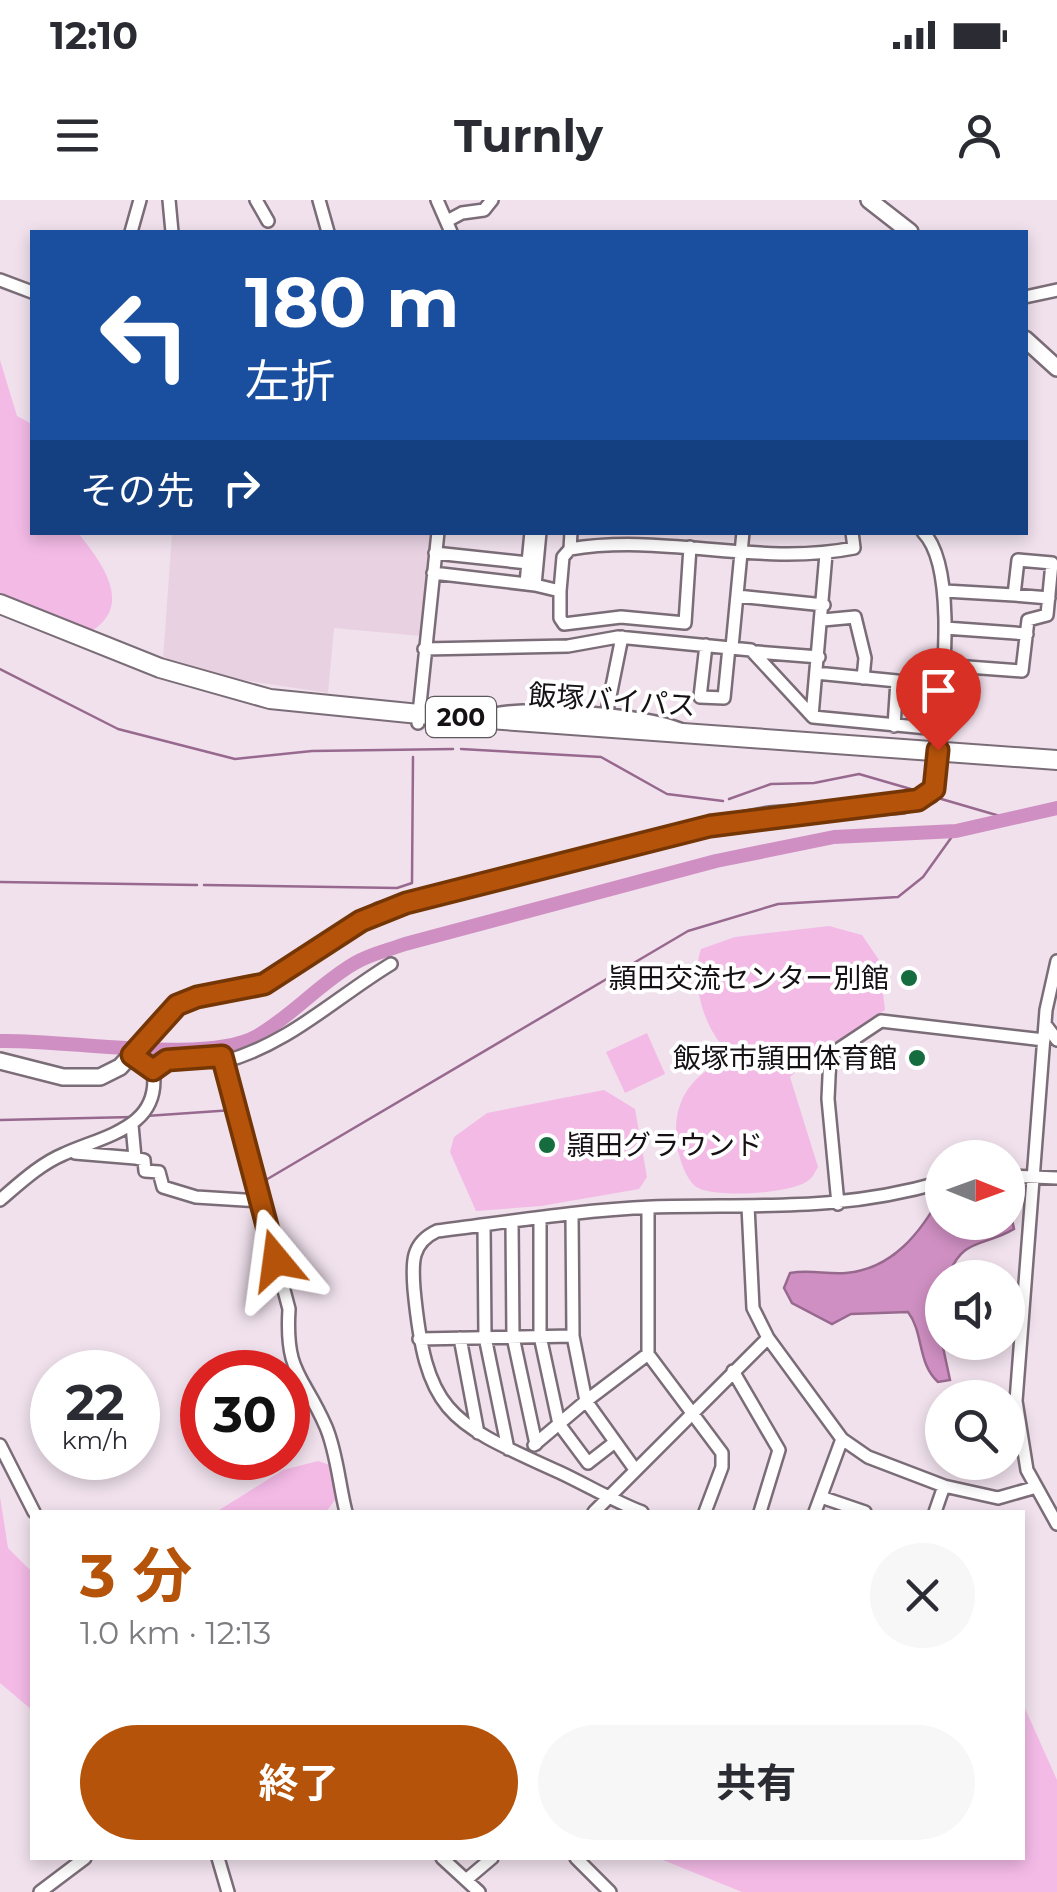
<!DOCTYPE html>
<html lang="ja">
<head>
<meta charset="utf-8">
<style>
	body { margin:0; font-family:Montserrat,"Noto Sans JP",sans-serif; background:#f7f7f7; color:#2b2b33; height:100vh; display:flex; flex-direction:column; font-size:38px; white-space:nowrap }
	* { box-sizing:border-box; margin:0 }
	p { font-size:32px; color:#7c7c81 }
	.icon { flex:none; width:55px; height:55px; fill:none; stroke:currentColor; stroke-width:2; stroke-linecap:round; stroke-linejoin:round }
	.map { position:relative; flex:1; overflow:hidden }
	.sheet { position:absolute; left:30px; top:1310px; width:995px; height:350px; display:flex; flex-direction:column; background:#fff; border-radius:0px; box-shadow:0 5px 15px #0003 }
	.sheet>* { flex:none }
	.hud { position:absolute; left:30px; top:30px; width:998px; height:305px; border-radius:0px; box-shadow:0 5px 15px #0003; background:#1a4fa0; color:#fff; overflow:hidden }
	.needle { width:65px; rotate:91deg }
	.controls { position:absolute; left:925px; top:940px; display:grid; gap:20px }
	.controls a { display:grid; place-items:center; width:100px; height:100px; border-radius:50%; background:#fff; box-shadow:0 5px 15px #0003; font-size:50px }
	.speed { position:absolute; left:30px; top:1150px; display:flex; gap:20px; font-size:50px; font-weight:700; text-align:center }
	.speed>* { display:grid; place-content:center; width:130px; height:130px; border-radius:50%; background:#fff; box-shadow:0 5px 15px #0003; line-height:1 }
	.speed small { font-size:25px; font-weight:400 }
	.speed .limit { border:15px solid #d22; background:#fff; color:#111 }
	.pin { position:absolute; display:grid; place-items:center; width:85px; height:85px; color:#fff; margin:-102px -42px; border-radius:50% 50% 50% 0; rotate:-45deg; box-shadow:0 0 10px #0007 }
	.pin .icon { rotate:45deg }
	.me { position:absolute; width:110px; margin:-55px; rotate:344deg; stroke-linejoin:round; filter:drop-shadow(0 0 8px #0008) }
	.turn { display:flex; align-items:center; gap:35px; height:210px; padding:0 50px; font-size:45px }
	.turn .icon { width:130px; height:130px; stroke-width:2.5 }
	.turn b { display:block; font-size:70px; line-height:85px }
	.then { display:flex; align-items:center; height:95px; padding:0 50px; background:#0003; gap:20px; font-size:38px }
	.round { display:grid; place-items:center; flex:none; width:105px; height:105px; border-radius:52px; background:#f7f7f7 }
	.overview { display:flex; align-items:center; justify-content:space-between; height:170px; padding:0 50px }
	h1 { font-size:60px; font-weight:700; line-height:75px; color:#b45309 }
	.action { display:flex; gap:20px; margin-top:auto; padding:20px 50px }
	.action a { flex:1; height:115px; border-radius:60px; background:#b45309; color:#fff; font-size:40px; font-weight:700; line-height:115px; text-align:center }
	.action a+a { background:#f7f7f7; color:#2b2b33 }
	.status { display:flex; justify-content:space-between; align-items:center; height:70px; padding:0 50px; background:#fff; direction:ltr }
	.status svg { height:28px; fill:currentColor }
	header { display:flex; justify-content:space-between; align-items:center; height:130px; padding:0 50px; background:#fff; font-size:45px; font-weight:700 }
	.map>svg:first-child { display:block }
</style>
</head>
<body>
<div class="status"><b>12:10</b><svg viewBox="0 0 49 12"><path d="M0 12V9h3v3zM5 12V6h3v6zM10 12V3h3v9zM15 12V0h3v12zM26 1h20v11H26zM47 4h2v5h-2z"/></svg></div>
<header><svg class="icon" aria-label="menu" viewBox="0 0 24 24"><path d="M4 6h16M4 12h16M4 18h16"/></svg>Turnly<svg class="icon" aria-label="person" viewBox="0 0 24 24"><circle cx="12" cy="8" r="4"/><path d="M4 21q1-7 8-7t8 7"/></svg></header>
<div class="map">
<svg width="1057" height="1692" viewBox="0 0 1057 1692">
	<rect width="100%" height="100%" fill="#f0e1ed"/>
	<!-- built -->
	<path fill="#e8d2e2" d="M172 333H431L420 436 334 428 328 493 223 477 163 459Z"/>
	<!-- green -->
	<path fill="#f3bae6" d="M0 160 17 216 32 224V332L78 333C105 366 138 412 80 437L0 404Z
		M829 726 862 735 879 760 885 810 837 843 820 867 803 865 790 877 818 967C815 972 813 977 809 980 793 994 711 999 695 986 686 978 681 963 678 951 669 904 690 871 736 857 706 840 689 782 701 749L735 737Z
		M647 833 665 874 625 893 606 852Z
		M604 890 635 909 647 977 639 989 541 1006 476 1011 450 952 454 937 487 913Z
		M318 1261 333 1266 338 1296 326 1312H216L283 1270Z
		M0 1297 8 1348 32 1372V1510L0 1483Z
		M1023 1504 1057 1580V1692H742L658 1658H1022Z"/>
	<!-- water -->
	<path fill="#cf8fc2" stroke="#98698e" stroke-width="2.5" d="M942 994V1022H1008V1001L1014 1029C984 1047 962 1037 948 1077L942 1078 941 1138 950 1180 938 1182C917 1163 924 1133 908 1112L851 1114 832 1124 792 1103 784 1088 790 1073C811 1069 827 1075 846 1073 893 1069 921 1032 942 994Z"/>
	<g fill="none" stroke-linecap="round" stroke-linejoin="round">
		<!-- stream -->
		<path stroke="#98698e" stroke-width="2.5" d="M0 469 118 529 235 559 312 551 453 549
			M461 549 601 557 667 594 723 601
			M938 598 1010 619
			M729 599 771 584 814 583 859 574 921 592
			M0 682 197 685
			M204 685 397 688 412 683 413 557
			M146 916 233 910
			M0 920 133 917
			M259 984 688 731 778 704 898 697 923 677 956 631"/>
		<!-- river -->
		<path stroke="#cf8fc2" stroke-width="14" d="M0 841C64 839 206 865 257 836 292 816 320 783 355 763 370 754 389 750 405 744L716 661 834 637 956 631 1057 608"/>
		<!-- minor casing -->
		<g stroke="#7b6d77" stroke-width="16">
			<path id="minor" d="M169 0 172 32
				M256 0 268 21
				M319 0 328 32
				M437 0 451 32
				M447 21 462 13 484 10 492 0
				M131 32 140 0
				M0 80 32 92
				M1025 97 1057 90
				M571 332 570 349C665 333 759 367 854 348L852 332
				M923 332C960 369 940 505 937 557
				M435 353 528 363
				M433 373 535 385 540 332
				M526 383 531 332
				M535 385 560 391V418L564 424 621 417 685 423 690 347
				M560 391 563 357 570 349
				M1014 395 1049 398
				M737 396 824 405
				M823 420 855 417 865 458 863 478
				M945 428 1027 434
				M706 445 700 497 724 498 729 447
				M732 447 743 332
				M424 449 568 446 618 437 751 450 813 517 938 529
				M757 452 819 457
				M941 465 1022 471 1028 420 1047 415 1052 363 1018 360 1014 395 945 391
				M816 473 897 481 894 526
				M495 514C535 506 642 514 680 529
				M812 516 826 354
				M605 521 622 437
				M418 523 438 332
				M1057 761 1046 810 1016 1201 1027 1270 1057 1324
				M1045 824 1057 840
				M223 862C289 844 335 798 391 764
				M153 870 167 860 222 856 289 1109C285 1174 303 1174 326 1227 337 1253 339 1285 346 1312
				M132 925 135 958 144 960 145 971 159 972 163 987 196 997 259 1001
				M75 953 135 958
				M1008 976 1057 978
				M0 1000C20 983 40 964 64 954 103 936 162 928 153 870
				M838 1004 828 899 830 855 881 821 1044 840
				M748 1006 753 1108 768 1138 842 1239 868 1257 944 1286 998 1298 1033 1288
				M572 1015 573 1136 586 1201 648 1154V1008
				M540 1019V1136L559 1224 588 1263 615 1242
				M512 1022 513 1137 536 1244
				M484 1025 485 1137 508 1249
				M460 1138 478 1233
				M419 1139 573 1136
				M648 1154 722 1253V1267L705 1312
				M733 1171 779 1250 760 1312
				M0 1245 34 1312
				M534 1245 586 1201 634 1268
				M821 1297 865 1312
				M594 1312 768 1138
				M642 1312C613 1301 587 1285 559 1272 449 1222 426 1215 414 1089 412 1063 411 1043 437 1031 508 1022 581 1010 652 1007 758 1004 838 1012 942 982
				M815 1312 842 1239
				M935 1312 944 1286
				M218 1658 228 1692
				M442 1658 479 1692
				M576 1658 610 1692
				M466 1680 492 1658
				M40 1692 85 1658"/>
		</g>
		<!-- major casing -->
		<g stroke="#7b6d77" stroke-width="20">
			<path id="major" d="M869 0 910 32
				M1025 139 1057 168
				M0 861 63 877H100L120 867 177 805 197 797 264 785 379 711 709 626 769 615 902 605 930 595 937 561"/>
		</g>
		<!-- highway casing -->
		<g stroke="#7b6d77" stroke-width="22">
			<path id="highway" d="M0 404 160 468 270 499 419 514 1057 560"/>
		</g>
		<!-- minor -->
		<use href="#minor" stroke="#fff" stroke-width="11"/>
		<!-- major -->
		<use href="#major" stroke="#fff" stroke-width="15"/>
		<!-- highway -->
		<use href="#highway" stroke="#fff" stroke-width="18"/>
	</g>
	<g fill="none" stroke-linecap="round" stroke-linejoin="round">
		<!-- route casing -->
		<g stroke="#753606" stroke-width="25">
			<path id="route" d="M276 1060 222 856 167 860 153 870 132 855 177 805 197 797 264 784 361 721 406 703 710 626 918 600 934 589 938 550"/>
		</g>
		<!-- route -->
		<use href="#route" stroke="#b45309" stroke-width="18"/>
	</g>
	<!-- markers -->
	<g fill="#156c3e" stroke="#fff" stroke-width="4">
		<circle cx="909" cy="778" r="10"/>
		<circle cx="917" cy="858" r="10"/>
		<circle cx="547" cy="945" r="10"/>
	</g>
	<g text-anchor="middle" stroke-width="8" stroke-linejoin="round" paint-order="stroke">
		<!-- shield labels -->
		<rect fill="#fff" stroke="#5c585b" stroke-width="2.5" x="426" y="497" width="70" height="40" rx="8"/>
		<g font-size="25" font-weight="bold" fill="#161115">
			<text x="461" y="526">200</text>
		</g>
		<!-- street labels -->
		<g font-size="28" fill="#161115" stroke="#fff">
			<text transform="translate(612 500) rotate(4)" y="10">飯塚バイパス</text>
		</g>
		<!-- poi labels -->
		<g font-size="28" fill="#161115" stroke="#fff" text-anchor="end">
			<text x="889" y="788">頴田交流センター別館</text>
			<text x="897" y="868">飯塚市頴田体育館</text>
			<text x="567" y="955" text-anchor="start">頴田グラウンド</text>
		</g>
	</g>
</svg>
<div class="controls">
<a><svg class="needle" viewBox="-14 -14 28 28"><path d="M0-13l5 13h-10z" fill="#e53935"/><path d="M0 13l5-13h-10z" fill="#7c7c81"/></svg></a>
<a><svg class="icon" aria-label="sound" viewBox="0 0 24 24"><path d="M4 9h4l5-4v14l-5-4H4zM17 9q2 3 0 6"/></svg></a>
<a><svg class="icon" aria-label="search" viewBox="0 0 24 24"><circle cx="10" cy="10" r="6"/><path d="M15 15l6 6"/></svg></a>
</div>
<div class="speed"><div>22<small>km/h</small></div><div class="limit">30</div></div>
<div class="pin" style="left:938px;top:550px;background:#d93025"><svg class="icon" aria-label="arrive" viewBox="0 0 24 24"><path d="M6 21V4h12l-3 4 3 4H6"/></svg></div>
<svg class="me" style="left:276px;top:1060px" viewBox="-20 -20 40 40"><path d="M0-17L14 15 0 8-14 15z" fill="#b45309" stroke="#fff" stroke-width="4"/></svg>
<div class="hud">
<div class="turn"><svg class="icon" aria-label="left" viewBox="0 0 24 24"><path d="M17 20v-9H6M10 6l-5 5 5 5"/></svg><div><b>180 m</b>左折</div></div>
<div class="then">その先<svg class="icon" aria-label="right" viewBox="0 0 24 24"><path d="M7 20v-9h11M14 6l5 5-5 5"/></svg></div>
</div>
<section class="sheet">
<div class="overview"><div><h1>3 分</h1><p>1.0 km · 12:13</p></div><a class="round"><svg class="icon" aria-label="close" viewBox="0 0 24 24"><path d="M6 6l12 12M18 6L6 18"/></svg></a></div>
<div class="action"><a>終了</a><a>共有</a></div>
</section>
</div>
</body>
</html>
